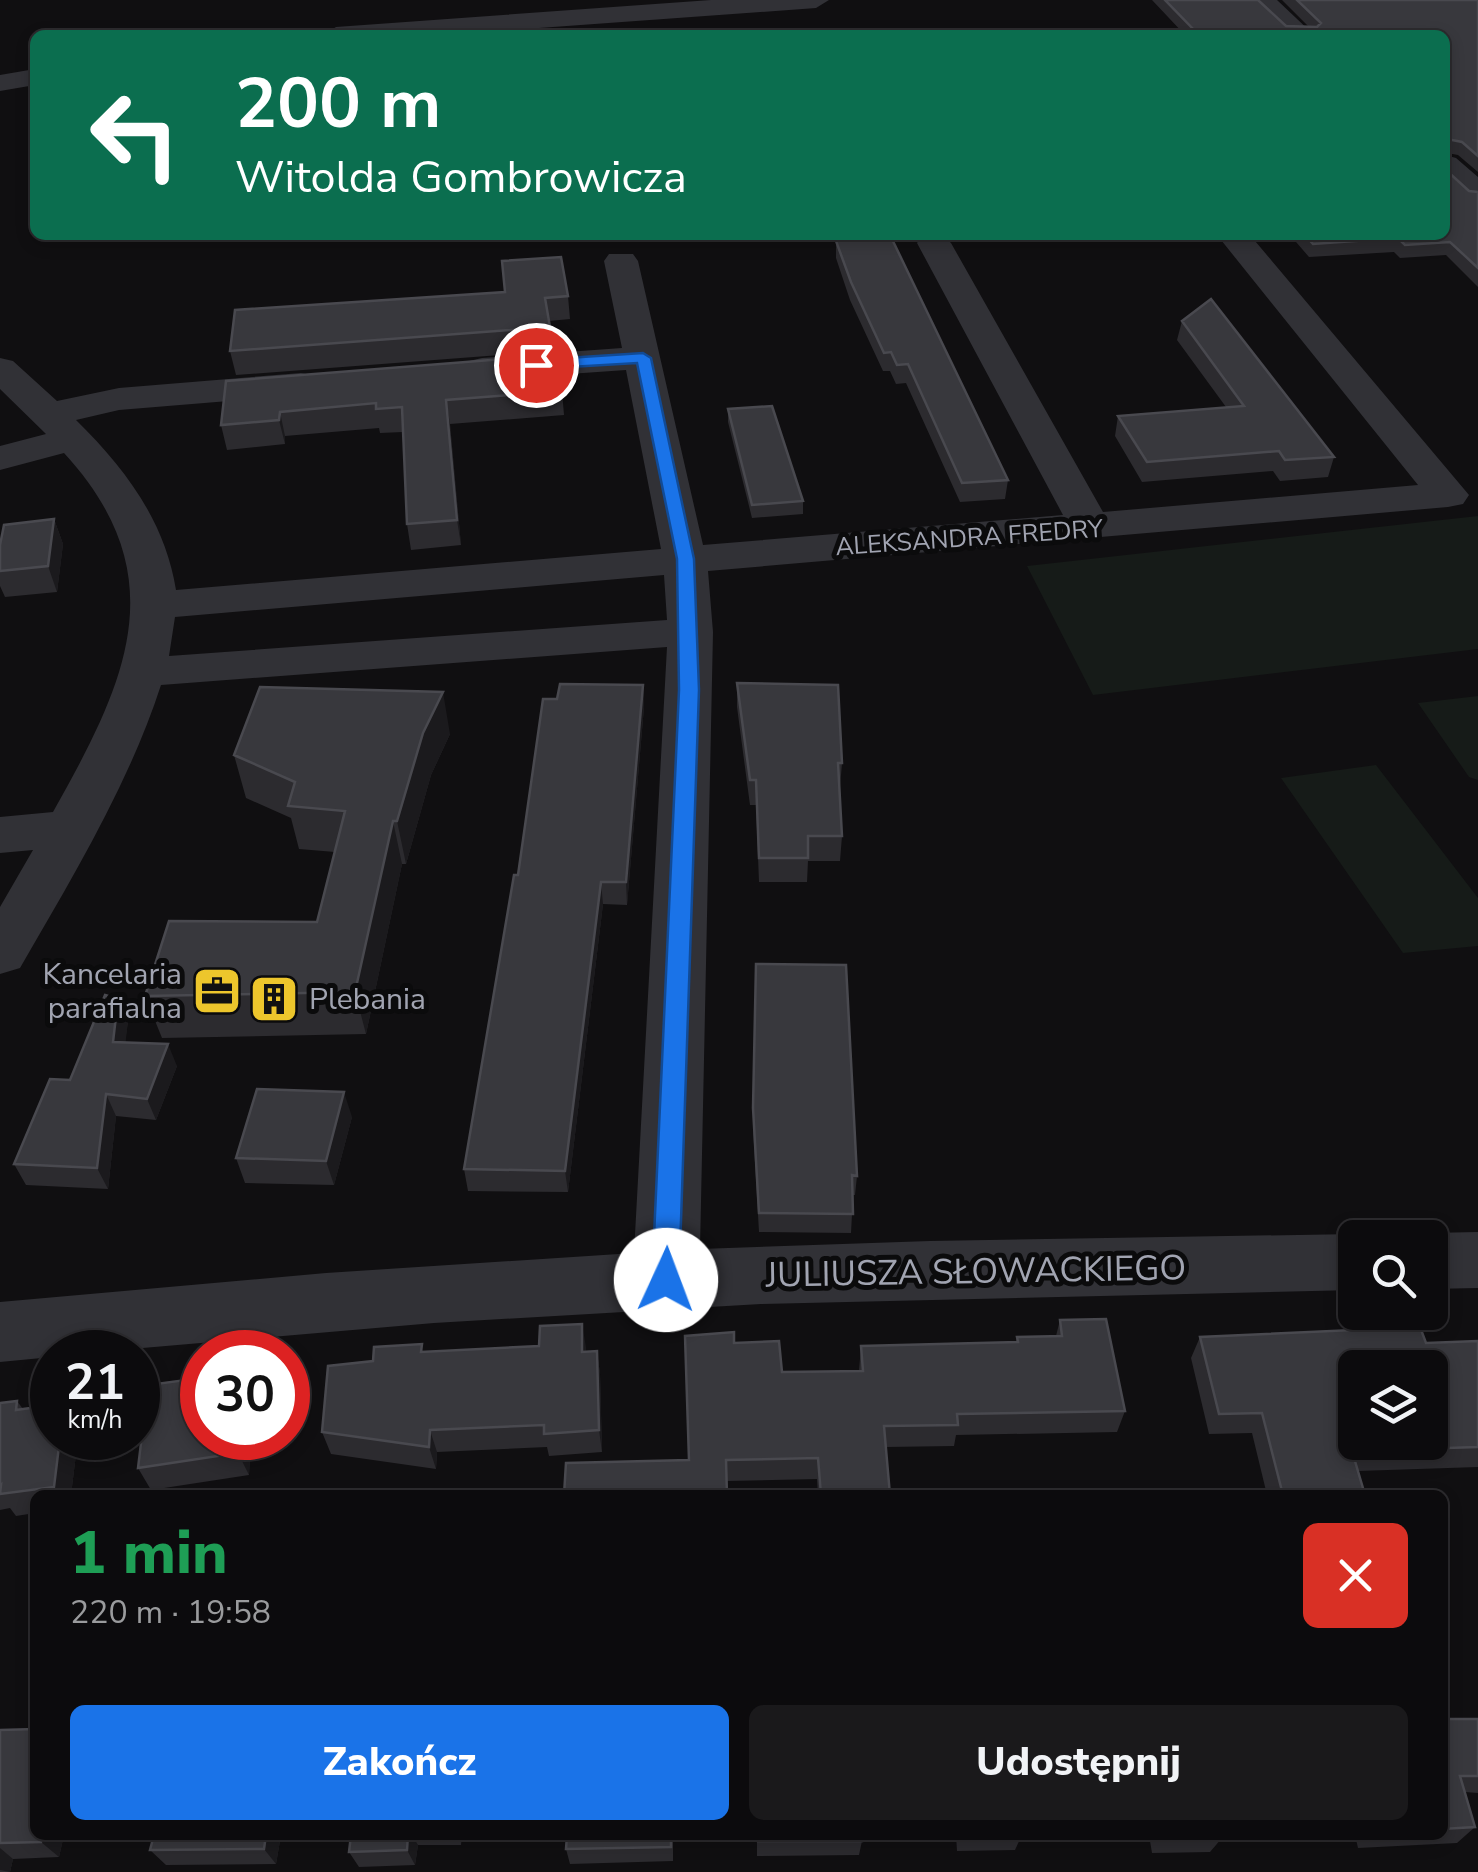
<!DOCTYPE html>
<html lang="pl">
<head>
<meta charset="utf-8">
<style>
	body { margin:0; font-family:"Nunito Sans",sans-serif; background:#1a191b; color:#f1f3f6; height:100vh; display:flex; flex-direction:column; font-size:38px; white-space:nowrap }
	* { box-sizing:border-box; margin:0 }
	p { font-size:32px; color:#9a9b9d }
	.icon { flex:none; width:55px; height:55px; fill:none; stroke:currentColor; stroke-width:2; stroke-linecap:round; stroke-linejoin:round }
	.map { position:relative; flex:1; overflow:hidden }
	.drawer { position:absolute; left:30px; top:1490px; width:1418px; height:350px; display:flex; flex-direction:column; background:#0c0b0d; border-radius:15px; box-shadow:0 5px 15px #0003,0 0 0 2px #2c2b2e }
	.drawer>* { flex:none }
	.top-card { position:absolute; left:30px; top:30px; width:1420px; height:210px; border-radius:15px; box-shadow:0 5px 15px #0003,0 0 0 2px #2c2b2e; background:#0b6e4f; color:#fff; overflow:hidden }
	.buttons { position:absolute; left:1338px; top:1220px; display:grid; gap:20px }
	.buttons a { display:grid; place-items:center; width:110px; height:110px; border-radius:15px; background:#0c0b0d; box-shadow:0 5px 15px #0003,0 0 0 2px #2c2b2e; font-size:50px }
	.speed { position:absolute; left:30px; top:1330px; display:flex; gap:20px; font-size:50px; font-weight:700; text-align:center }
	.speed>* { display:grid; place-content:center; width:130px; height:130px; border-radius:50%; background:#0c0b0d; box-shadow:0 5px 15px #0003,0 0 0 2px #2c2b2e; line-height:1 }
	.speed small { font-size:25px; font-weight:400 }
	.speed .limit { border:15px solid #d22; background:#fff; color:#111 }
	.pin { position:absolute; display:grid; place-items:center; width:85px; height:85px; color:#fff; margin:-42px; border:5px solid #fff; border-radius:50%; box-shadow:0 2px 10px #0007 }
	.me { position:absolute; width:110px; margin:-55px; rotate:2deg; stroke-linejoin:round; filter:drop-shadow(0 0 8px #0008) }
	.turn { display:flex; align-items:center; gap:35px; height:210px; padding:0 40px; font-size:45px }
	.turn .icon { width:130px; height:130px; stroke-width:2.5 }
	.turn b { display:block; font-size:70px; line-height:85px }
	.round { display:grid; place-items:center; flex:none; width:105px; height:105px; border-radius:15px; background:#1a191b }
	.overview { display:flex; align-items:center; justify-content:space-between; height:170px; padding:0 40px }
	h1 { font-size:60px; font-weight:800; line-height:75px; color:#1e9e55 }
	.button { display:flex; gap:20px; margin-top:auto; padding:20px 40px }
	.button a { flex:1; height:115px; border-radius:15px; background:#1a73e8; color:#fff; font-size:40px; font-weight:800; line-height:115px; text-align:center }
	.button a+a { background:#1a191b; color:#f1f3f6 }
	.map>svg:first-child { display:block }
</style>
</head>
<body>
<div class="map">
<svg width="1478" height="1872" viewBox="0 0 1478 1872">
	<rect width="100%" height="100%" fill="#100f11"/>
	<!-- green -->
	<path fill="#161b18" d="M1478 516V649L1093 695 1027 566Z
		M1478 696V780L1469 777 1418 703Z
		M1376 765 1478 898V946L1403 953 1281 778Z"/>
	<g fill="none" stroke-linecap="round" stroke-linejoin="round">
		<!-- minor -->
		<path fill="#313136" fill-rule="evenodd" d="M711 0H829L816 8 444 35H323L336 27Z
			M1249 0H1277L1314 35H1286Z
			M35 69V85L0 91V75Z
			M1445 155 1456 158 1478 177V203L1467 201 1445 180Z
			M942 235 951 243 1103 512 1418 485 1217 235H1250L1469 495 1463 504 1448 507 708 571 713 632 700 1249 930 1241 1355 1234 1366 1238H1355V1290L761 1304 434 1323 96 1352H52V1357L0 1362V1302L326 1273 634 1253 667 647 161 685C129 784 72 878 20 968L0 974V907L33 850 0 853V817L53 812C125 684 178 577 64 453L0 470V446L46 434 0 389V358L13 361 57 401 119 388 301 373 314 376 320 384 314 392 301 395 119 410 76 420C125 468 165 521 176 590L661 549 626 370 482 380 469 377 463 369 469 361 482 358 622 348 604 261 609 254H633L638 261 703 545 1063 515 917 243 922 236ZM664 575 667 620 169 656 175 617Z
			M1478 1232V1288L1430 1289V1238H1417L1430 1233Z"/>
	</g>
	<!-- wall -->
	<path fill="#2c2b2f" d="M1152 0H1258L1286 26 1309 27 1282 0H1478V172L1458 155 1447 153 1446 170 1469 191 1478 192V287L1446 255 1400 258 1394 252 1309 257 1290 235H1445V35H1185Z
		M836 241 1008 480 1005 499 960 502 906 383 896 384 890 371H883L850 300 836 258Z
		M568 296 570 319 549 321 552 351 236 375 230 351 235 310Z
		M1182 321 1334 457 1328 477 1280 481 1273 471 1142 482 1115 436 1118 416 1226 407 1177 340Z
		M226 381 562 391 564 415 450 424 461 545 411 550 407 524 403 432 380 433 379 428 285 436V444L227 450 221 425Z
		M728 409 803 501V514L752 518 728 422Z
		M54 519 63 544 57 592 5 597 0 586V545Z
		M737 683 842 763 840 787H839L842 836 840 861H808L807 882H759L756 805H750L737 707Z
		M643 685 644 707 627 905 603 904 568 1192 468 1191 464 1169 518 875 557 699Z
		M450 734 431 775 406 864H402L366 1034 162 1038 145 996 317 922 335 852 299 849 291 818 246 798 234 755Z
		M756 964 857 1176 855 1195H853L851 1233 759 1232 753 1128Z
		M128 1021 125 1042 177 1066 156 1120 116 1116 108 1189 26 1185 14 1164 70 1080Z
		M352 1117 334 1185 245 1183 236 1158Z
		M1060 1320 1125 1411 1117 1432 956 1435 954 1446 886 1447 890 1495H818L817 1479 726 1481 689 1460 734 1343 782 1372 859 1371 861 1346 1016 1342 1017 1337 1056 1336Z
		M1200 1337 1426 1343 1478 1341V1467L1358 1471 1365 1495H1267L1252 1433 1209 1434 1191 1358Z
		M586 1347V1352L597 1351 600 1374 602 1452 549 1456 547 1447 437 1452 436 1469 331 1454 322 1432 373 1361 424 1351Z
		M17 1401 23 1409 52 1438H78L71 1495H35V1513L16 1516 10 1508 0 1510V1403Z
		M251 1438 249 1475 151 1490 138 1468Z
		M1442 1719H1478V1793L1465 1792 1475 1827 1457 1843 1358 1848 1355 1835H1442Z
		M0 1730 35 1835H64L59 1857 13 1859 10 1872H0Z
		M281 1835 276 1864 166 1865 150 1850Z
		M351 1835H462L461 1845H418L415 1865 359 1867 349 1852Z
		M673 1835V1861L570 1864 566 1849Z
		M757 1835H862V1841L859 1855 757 1856Z
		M956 1835H1022L1015 1850 957 1851Z
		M1149 1835H1221L1222 1838 1210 1852 1152 1853Z"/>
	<!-- shaded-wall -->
	<path fill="#1b1a1d" d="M446 400 450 424 461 545 457 520Z
		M280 412 285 436V444L279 420Z
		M54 519 63 544 57 592 48 566Z
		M643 685 644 707 627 905 626 882Z
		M443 692 450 734 431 775 406 864 397 821 423 733Z
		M393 821 402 864 366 1034 355 992Z
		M601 882 603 904 568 1192 565 1171Z
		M118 999 128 1021 123 1064 113 1042Z
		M168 1044 177 1066 156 1120 147 1099Z
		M344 1092 352 1117 334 1185 326 1161Z
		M106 1094 116 1116 108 1189 97 1168Z
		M582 1324 586 1347V1375L582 1352Z
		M597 1351 600 1374 602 1452 599 1430Z
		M430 1430 437 1452 436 1469 429 1447Z
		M60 1438H78L71 1495H60L54 1487Z
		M239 1438H251L249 1475 238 1453Z
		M43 1835H64L59 1857 41 1842Z
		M266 1835H281L276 1864 264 1849Z
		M408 1835H412L418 1845 415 1865 407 1850Z
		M0 1848 13 1859 10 1872 0 1870Z"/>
	<!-- building -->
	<path fill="#38383d" stroke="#49494f" stroke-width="2.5" fill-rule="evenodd" d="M1165 0H1258L1286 26 1317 27 1321 23 1297 0H1478V156L1462 142 1447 139 1446 170 1469 191 1478 192V268L1450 242 1405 245 1398 238 1313 244 1305 235H1445V35H1199Z
		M891 237 1008 480 962 483 908 364 897 365 891 352 884 353 851 282 836 241Z
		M561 257 568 296 545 298 550 327 230 351 235 310 505 292 502 261Z
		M1211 299 1334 457 1285 460 1279 451 1147 462 1118 416 1244 406 1182 321Z
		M555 355 562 391 446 400 457 520 407 524 402 407 376 409V403L280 412 279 420 221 425 226 381Z
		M772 406 803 501 752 505 728 409Z
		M54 519 48 566 0 571V545L4 525Z
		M737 683 838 685 842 763H838L842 836H808V858H759L756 780H750Z
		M560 684 643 685 626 882H601L565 1171 464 1169 514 875H518L543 699H557Z
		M260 687 443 692 423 733 397 821H393L355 992 145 996 169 921 317 922 345 811 288 806 295 782 234 755Z
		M756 964 846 965 857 1176 852 1175 853 1214 759 1213 753 1108Z
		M105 995 118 999 113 1042 168 1044 147 1099 106 1094 97 1168 14 1164 50 1079 70 1080Z
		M257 1089 344 1092 326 1161 236 1158Z
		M1106 1319 1125 1411 957 1414 958 1425 884 1426 890 1495H821L818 1458 726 1460 727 1495H564L566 1463 689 1460 685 1336 734 1332V1343L779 1341 782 1372 863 1371 861 1346 1018 1342 1017 1337 1062 1336 1060 1320Z
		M582 1324V1352L597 1351 599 1430 544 1434V1425L430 1430 429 1447 322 1432 328 1366 373 1361 374 1347 422 1344 421 1352 539 1346 540 1326Z
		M1420 1327 1426 1343 1478 1341V1447L1352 1451 1365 1495H1283L1262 1413 1219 1414 1200 1337ZM1355 1368H1430V1442H1355Z
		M202 1366V1438H239L238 1453 138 1468 148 1385 194 1379 195 1367Z
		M17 1401 16 1410 52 1405V1438H60L54 1487 0 1494 1 1485 0 1486V1403Z
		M1442 1719H1478V1776H1460L1475 1827 1442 1829Z
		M35 1729V1835H43L41 1842 0 1843V1730Z
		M154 1835H266L264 1849 150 1850Z
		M351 1835H408L407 1850 349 1852Z
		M567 1835H671V1847L566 1849Z
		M758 1835H862V1841H758Z
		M962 1835H1022L963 1836Z
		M1162 1835H1221L1222 1838 1162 1839Z"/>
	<!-- route -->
	<path fill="#1a73e8" stroke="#114b97" stroke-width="2.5" d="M643 353 651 358 694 559 699 690 679 1280 675 1289 666 1292 656 1289 652 1280 679 690 677 559 637 363 536 369 528 365 536 360Z"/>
	<!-- icons -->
	<defs>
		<g id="office-square" transform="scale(2.5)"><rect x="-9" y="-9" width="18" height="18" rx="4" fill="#edc62c" stroke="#0b0b0c"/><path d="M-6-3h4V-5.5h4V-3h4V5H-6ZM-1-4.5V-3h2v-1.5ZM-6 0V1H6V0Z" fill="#111"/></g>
		<g id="building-square" transform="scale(2.5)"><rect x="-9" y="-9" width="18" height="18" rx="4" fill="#edc62c" stroke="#0b0b0c"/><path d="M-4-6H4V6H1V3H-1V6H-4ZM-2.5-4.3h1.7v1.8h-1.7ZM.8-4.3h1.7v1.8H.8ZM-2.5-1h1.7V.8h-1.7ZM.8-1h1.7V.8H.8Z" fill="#111"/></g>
	</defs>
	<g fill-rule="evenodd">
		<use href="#office-square" x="217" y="991"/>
		<use href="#building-square" x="274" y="999"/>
	</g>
	<g text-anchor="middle" stroke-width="10" stroke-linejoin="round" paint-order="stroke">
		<!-- far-street labels -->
		<g font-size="25" fill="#a1a4b1" stroke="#0b0b0c">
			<text transform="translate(969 537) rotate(-4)" y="9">ALEKSANDRA FREDRY</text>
		</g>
		<!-- poi labels -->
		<g font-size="30" fill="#a1a4b1" stroke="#0b0b0c" text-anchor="end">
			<text x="182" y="984">Kancelaria<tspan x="182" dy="34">parafialna</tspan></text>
			<text x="309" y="1009" text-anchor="start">Plebania</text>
		</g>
		<!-- near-street labels -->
		<g font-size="35" fill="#a1a4b1" stroke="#0b0b0c">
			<text transform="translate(976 1271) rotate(-1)" y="12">JULIUSZA SŁOWACKIEGO</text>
		</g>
	</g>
</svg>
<div class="buttons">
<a><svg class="icon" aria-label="search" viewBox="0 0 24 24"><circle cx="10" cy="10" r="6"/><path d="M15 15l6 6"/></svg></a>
<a><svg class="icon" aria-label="layers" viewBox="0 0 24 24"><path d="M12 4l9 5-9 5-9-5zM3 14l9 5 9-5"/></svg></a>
</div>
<div class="speed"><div>21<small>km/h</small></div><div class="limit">30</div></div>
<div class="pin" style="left:536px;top:365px;background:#d93025"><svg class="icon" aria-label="arrive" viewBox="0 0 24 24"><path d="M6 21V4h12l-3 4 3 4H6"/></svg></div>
<svg class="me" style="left:666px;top:1280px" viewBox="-20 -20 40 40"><circle r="19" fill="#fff"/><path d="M0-13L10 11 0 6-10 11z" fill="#1a73e8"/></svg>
<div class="top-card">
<div class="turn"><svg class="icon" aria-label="left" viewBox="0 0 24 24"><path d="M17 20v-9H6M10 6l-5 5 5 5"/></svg><div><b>200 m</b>Witolda Gombrowicza</div></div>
</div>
<section class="drawer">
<div class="overview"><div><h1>1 min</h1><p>220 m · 19:58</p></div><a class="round" style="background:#d93025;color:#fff"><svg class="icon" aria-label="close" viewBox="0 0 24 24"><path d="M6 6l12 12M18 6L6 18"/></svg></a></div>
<div class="button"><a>Zakończ</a><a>Udostępnij</a></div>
</section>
</div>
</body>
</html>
